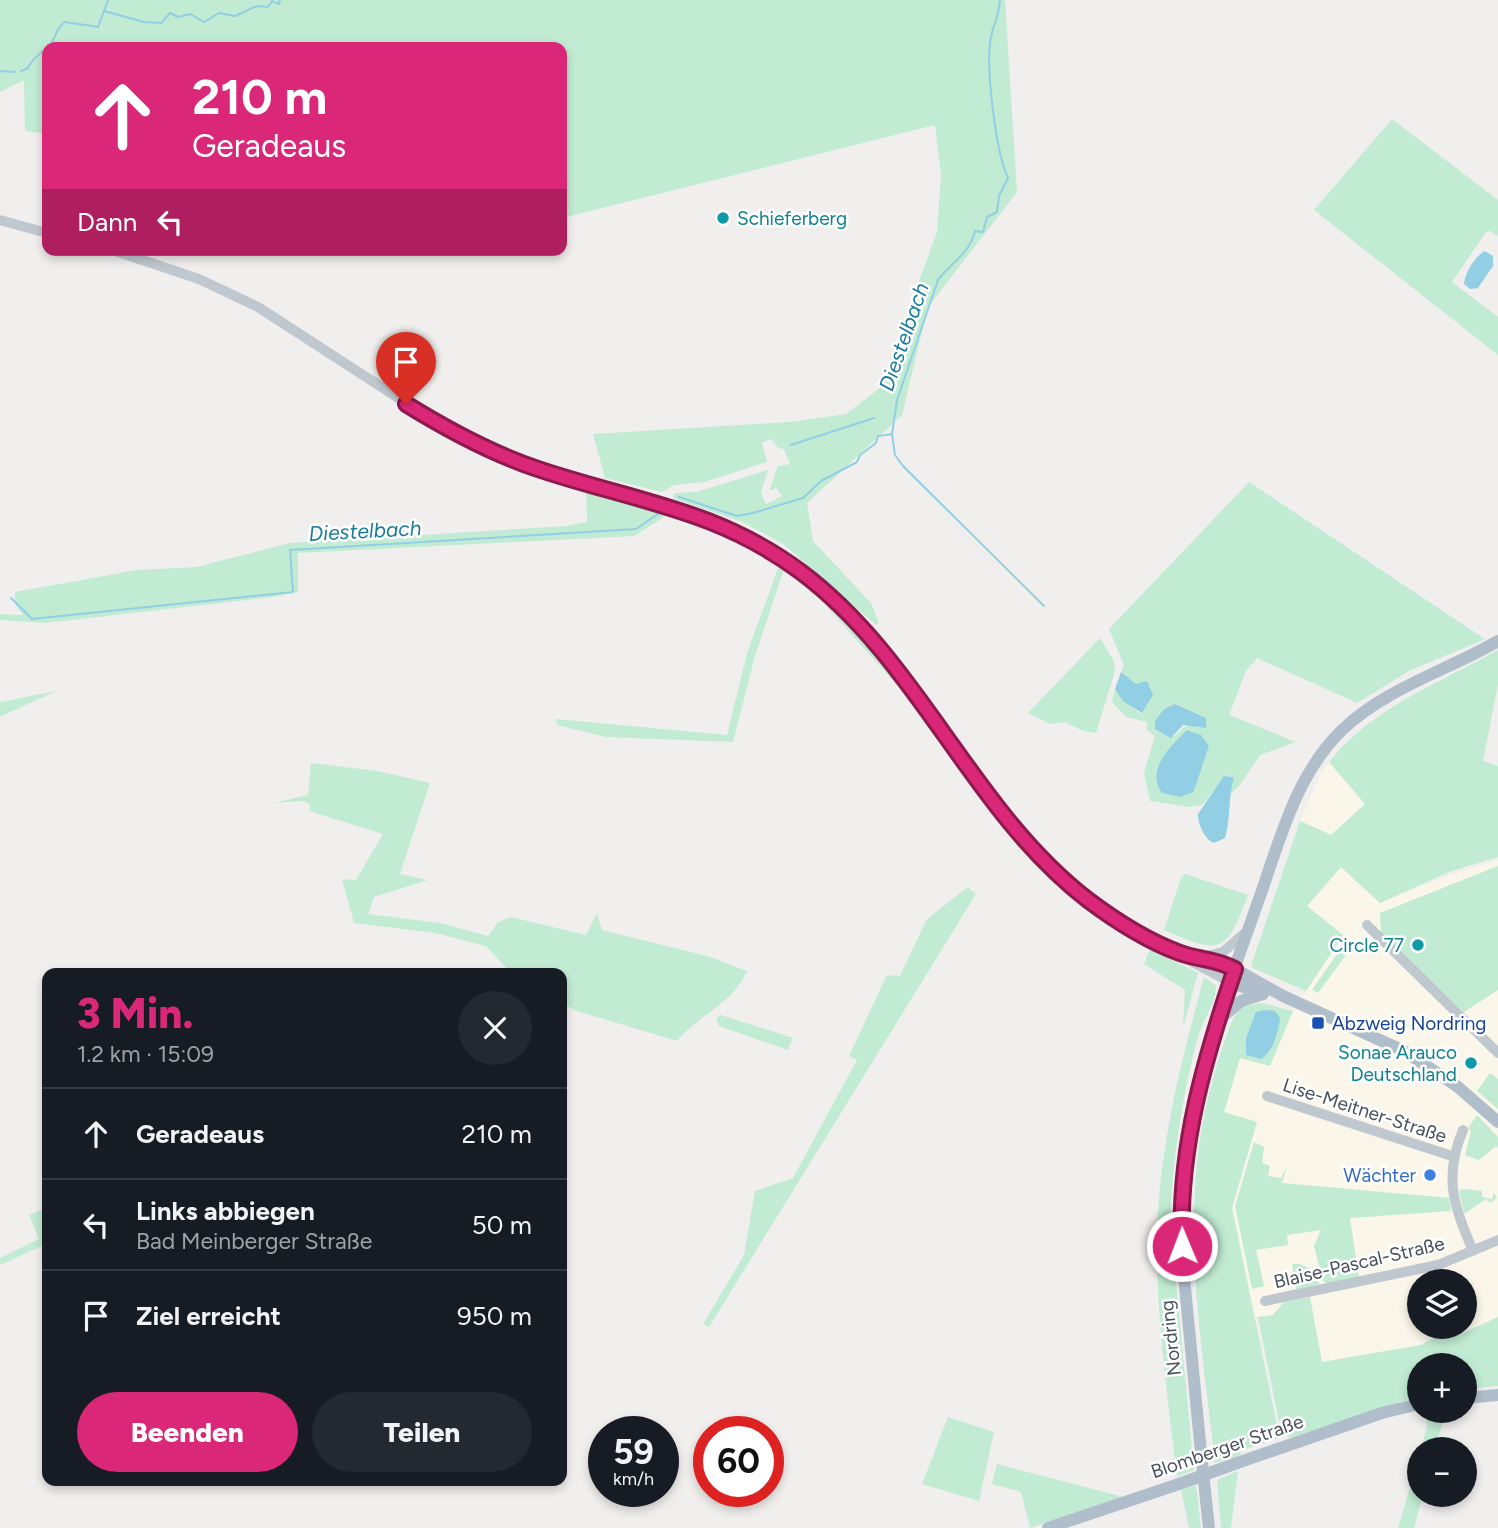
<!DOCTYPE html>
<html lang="de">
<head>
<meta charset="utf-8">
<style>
	body { margin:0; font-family:Figtree,sans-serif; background:#242831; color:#f1f3f6; height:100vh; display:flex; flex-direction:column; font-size:26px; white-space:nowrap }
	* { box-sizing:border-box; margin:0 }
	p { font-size:23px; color:#9ea1a6 }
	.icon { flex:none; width:38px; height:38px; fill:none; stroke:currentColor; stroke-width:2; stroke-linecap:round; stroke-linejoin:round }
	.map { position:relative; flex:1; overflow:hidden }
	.details { position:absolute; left:42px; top:968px; width:525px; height:518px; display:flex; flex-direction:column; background:#171b24; border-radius:14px; box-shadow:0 4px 10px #0003 }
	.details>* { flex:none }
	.banner { position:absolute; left:42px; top:42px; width:525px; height:214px; border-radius:14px; box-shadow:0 4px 10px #0003; background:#db2777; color:#fff; overflow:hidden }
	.buttons { position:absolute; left:1407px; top:1269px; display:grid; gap:14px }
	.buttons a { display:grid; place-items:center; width:70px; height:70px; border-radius:50%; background:#171b24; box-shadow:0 4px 10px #0003; font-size:35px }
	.speed { position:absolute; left:588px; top:1416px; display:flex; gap:14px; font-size:35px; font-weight:700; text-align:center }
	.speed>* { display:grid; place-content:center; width:91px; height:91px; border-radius:50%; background:#171b24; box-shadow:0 4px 10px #0003; line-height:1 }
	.speed small { font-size:18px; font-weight:400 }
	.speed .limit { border:10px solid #d22; background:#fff; color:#111 }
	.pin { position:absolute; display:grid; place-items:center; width:60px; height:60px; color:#fff; margin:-72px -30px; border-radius:50% 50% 50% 0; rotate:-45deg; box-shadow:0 0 7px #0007 }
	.pin .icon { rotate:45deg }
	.me { position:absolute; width:77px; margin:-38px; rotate:359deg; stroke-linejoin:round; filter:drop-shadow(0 0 5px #0008) }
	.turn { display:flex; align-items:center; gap:24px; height:147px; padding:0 35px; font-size:32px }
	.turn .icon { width:91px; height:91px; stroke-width:2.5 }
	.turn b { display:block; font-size:49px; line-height:60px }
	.then { display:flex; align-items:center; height:66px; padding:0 35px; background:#0003; gap:14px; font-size:26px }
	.round { display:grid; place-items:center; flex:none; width:74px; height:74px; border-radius:37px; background:#242831 }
	.summary { display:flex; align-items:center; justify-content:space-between; height:119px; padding:0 35px }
	h1 { font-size:42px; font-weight:800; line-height:52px; color:#db2777 }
	.button { display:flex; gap:14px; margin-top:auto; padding:14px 35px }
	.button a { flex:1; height:80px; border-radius:42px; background:#db2777; color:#fff; font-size:28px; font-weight:800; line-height:80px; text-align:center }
	.button a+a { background:#242831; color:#f1f3f6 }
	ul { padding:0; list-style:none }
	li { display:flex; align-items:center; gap:21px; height:91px; padding:0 35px; border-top:2px solid #363941 }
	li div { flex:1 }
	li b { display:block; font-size:26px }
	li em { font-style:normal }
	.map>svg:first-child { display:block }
</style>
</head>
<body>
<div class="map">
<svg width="1498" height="1528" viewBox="0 0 1498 1528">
	<rect width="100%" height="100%" fill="#f1efee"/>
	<!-- commercial -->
	<path fill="#faf6e9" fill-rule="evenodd" d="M1329 762 1365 804 1331 835 1300 821 1321 773Z
		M1498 860V925L1380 913 1382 923 1463 1012 1498 990V1079L1490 1073 1477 1091 1498 1109V1137L1478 1116 1465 1155 1479 1160 1496 1146 1498 1148V1317L1458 1335 1448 1329 1421 1345 1322 1362 1284 1302 1273 1315 1255 1318 1232 1203 1257 1122 1223 1112 1240 1057 1270 1066 1293 1011 1343 936 1307 906 1341 867 1380 903 1439 879ZM1349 1213 1314 1246 1321 1230 1287 1235V1245L1256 1249 1264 1285 1255 1287 1237 1216ZM1419 1281H1465V1326H1419Z"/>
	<!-- green -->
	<path fill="#c1ebd2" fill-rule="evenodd" d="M0 0H1005L1017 192 928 307 902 415 807 503 813 541 871 603 879 623 876 625 783 544 742 522 673 498 674 493 696 492 768 470 761 492 766 504 782 496 776 488 769 491 778 466 790 464 784 449 778 448 771 439 762 443 767 462 704 482 674 485 662 492 605 478 593 434 789 422 846 414 880 388 937 232 941 175 935 125 562 218V47H47V134L25 131 24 80 0 92Z
		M1392 119 1498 200V236L1490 231 1486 232 1452 282 1498 317V355L1314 210Z
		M1249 482 1485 639 1409 671 1357 703 1257 658 1246 671 1229 715 1296 742 1260 755 1239 786 1229 795 1234 777 1227 775 1202 805 1189 807 1150 801 1144 773 1155 736 1147 730V722L1126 717 1112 702 1115 689 1140 714 1150 699 1147 682 1136 684 1121 672 1124 665 1109 629ZM1175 704 1206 718 1199 728 1188 724 1174 736 1161 733 1155 721 1164 709ZM1178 739 1209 746 1195 788 1180 797 1162 793 1158 766Z
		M586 489 672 512 634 536 298 553V592L273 597 45 623 0 620V614L23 615 15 604V592L137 570 196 567 290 543 566 526 587 522Z
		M779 566 784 569 755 656 733 742 606 737 557 725 556 719 727 735 747 653Z
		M824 599 865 636 943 739 938 741 903 692 821 600Z
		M1100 638 1114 661 1115 671 1096 733 1083 731 1065 722 1050 724 1028 713Z
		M1498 650V684L1483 761 1498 766V857L1449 872 1380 903 1341 867 1307 906 1343 935 1306 991 1253 968 1251 966 1300 821 1331 835 1365 804 1329 762C1373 707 1438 684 1498 650Z
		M56 691 2 716 0 717V702Z
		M311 763 378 771 430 783 400 874 428 880 374 897 368 914 440 923 488 936 498 922 511 917 586 935 597 913 602 930 707 956 747 971C732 1005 699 1014 677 1041L577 1011 562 1003V973H511L486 946 435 933 354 923 342 879 356 880 383 834 309 811 310 805 304 801 274 803 308 795Z
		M1498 866V990L1464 1012 1381 934 1380 913Z
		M1185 874 1248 895C1226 954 1221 955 1164 930L1181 878Z
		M968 887 976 894 709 1327 703 1324 744 1255 755 1191 793 1178 857 1060 849 1056 887 975 900 976 927 919Z
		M1346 941 1354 944 1318 993 1312 990Z
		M1150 949 1198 973 1183 1028 1185 990 1144 964Z
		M1204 977 1216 986C1216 1004 1203 1020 1198 1037 1182 1095 1173 1159 1170 1219L1194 1470 1177 1477C1167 1390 1153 1299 1158 1212 1163 1131 1183 1055 1204 977Z
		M1262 1003 1293 1011 1270 1066 1240 1058 1224 1112 1257 1122 1232 1208 1279 1435 1277 1439 1240 1451 1241 1455 1215 1463C1200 1327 1175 1199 1217 1065 1224 1044 1228 1023 1242 1006Z
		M721 1015 793 1038 788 1050 719 1026 716 1018Z
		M1490 1073 1498 1079V1109L1477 1091Z
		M1477 1115 1498 1137V1148L1496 1146 1479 1160 1465 1155 1471 1131 1468 1128Z
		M1254 1142 1264 1147 1262 1163 1270 1166 1268 1176 1281 1178 1287 1166 1282 1183 1449 1198 1451 1211 1350 1218 1359 1278 1328 1284 1323 1281 1314 1246 1321 1230 1287 1235 1288 1245 1256 1250 1264 1286 1252 1289 1235 1206Z
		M1465 1189 1482 1191V1197L1492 1199 1494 1193 1497 1198 1490 1203 1486 1199 1464 1214 1459 1190Z
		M47 1208V1244L0 1265V1258L39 1239 29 1215Z
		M1292 1264H1300L1316 1271 1319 1284 1296 1290Z
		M1310 1297 1322 1362 1421 1345 1448 1329 1459 1335 1498 1317V1386L1465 1389V1365H1419V1396L1290 1438 1281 1432 1258 1317 1273 1315 1284 1302Z
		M1426 1411H1446L1435 1449H1421L1427 1426Z
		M948 1417 994 1432 979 1501 922 1484Z
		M1419 1457V1494L1423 1495 1414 1528H1398Z
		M997 1464 1124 1497 1030 1528 1021 1492 992 1484Z
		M1238 1471 1231 1528H1221L1217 1480Z
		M1196 1485 1201 1528H1189L1181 1490Z"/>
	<!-- water -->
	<path fill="#92cfe4" d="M1485 251 1493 256V266L1478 288 1470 289 1464 284C1465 273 1475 256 1485 251Z
		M1121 672 1136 684 1147 681 1153 695 1142 713 1123 701 1115 689Z
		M1175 704 1206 718V728L1183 725 1171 738 1155 729V721L1164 709Z
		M1187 730 1201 735 1209 746 1195 788 1193 792 1180 797 1162 793C1145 769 1171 746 1187 730Z
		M1224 776 1234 777C1228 797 1231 817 1225 838L1214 843C1205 840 1197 822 1198 814Z
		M1264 1010 1275 1011 1280 1018C1278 1032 1274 1051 1261 1059L1246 1055V1038L1256 1012Z"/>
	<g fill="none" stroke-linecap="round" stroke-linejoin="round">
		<!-- stream -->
		<path stroke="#92cfe4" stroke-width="2" d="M104 11 108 0
			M0 71 15 72
			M21 71 28 68C33 56 44 53 52 42 57 34 57 27 65 22L98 27 104 11 144 22 161 23 170 13 178 17 190 14 204 22 219 13 235 16 257 6 268 7 272 1 279 4 280 0
			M892 434 895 455 903 466 1044 606
			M791 445 874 418
			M679 497 737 516 753 513 803 498 821 481 857 462 860 455 876 443 878 436 892 434 897 400 938 280C952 261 969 255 975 231L983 232 987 217 997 212 999 196 1008 178C996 153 985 65 991 37 994 22 999 16 1000 0
			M11 598 32 619 293 592 290 550 636 529 658 514"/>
		<!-- minor -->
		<path stroke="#c0c8cf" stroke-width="10" d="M0 220 47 233
			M112 250 199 279 258 307 437 423 492 452 560 476 691 512 716 522 772 552 828 593 872 636 990 800 1048 864 1088 899 1129 928 1230 982
			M1367 925 1498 1053
			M1186 954 1203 956 1235 969
			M1207 956 1223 952 1246 932
			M1267 1096 1452 1156
			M1463 1130C1443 1178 1454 1206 1473 1251
			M1265 1301 1438 1265 1498 1240"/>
		<!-- major -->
		<path stroke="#b0bdcb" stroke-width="12" d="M1235 969 1283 996 1404 1051 1458 1087 1498 1122
			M1230 982 1263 994
			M1220 1019 1241 1001 1263 994
			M1465 1398 1498 1395
			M1237 1463 1382 1413 1419 1404
			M1048 1528 1179 1484
			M1209 1528C1202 1465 1196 1402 1190 1338 1183 1273 1177 1208 1187 1143 1199 1059 1231 979 1259 899 1280 840 1295 776 1342 730 1386 688 1446 671 1498 641"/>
		<!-- major-bridge -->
		<path stroke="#b0bdcb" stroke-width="12" d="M1179 1484 1237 1463"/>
	</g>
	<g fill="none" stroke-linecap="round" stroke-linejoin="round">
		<!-- route casing -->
		<g stroke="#8e194d" stroke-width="18">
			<path id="route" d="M406 404C448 430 490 453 538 469 633 501 717 509 801 572 920 661 971 810 1088 900 1116 921 1147 941 1180 953 1199 960 1213 958 1235 969 1204 1060 1178 1149 1182 1246"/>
		</g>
		<!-- route -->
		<use href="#route" stroke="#db2777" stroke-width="12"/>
	</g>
	<!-- markers -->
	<g fill="#0f9aa8" stroke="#fff" stroke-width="2.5">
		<circle cx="723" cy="218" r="7"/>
		<circle cx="1418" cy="945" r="7"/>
		<circle cx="1471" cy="1063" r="7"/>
	</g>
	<rect fill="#1a4fb4" stroke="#fff" stroke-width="2.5" x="1311" y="1016" width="14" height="14" rx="3.5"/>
	<circle fill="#3f7fe0" stroke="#fff" stroke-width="2.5" cx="1430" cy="1175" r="7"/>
	<g text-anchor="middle" stroke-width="5" stroke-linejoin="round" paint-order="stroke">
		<!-- culture labels -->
		<g font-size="19" fill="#0d838f" stroke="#fff" text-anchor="end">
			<text x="737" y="225" text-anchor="start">Schieferberg</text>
			<text x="1404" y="952">Circle 77</text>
			<text x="1457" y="1059">Sonae Arauco<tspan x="1457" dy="22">Deutschland</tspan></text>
		</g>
		<!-- transit labels -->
		<g font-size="19" fill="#164399" stroke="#fff" text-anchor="start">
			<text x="1332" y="1030">Abzweig Nordring</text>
		</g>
		<!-- street labels -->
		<g font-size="19" fill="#48515a" stroke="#fff">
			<text transform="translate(1365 1110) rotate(18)" y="7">Lise-Meitner-Straße</text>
			<text transform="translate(1359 1262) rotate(-13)" y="7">Blaise-Pascal-Straße</text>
			<text transform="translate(1170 1338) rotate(-96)" y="7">Nordring</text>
			<text transform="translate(1227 1446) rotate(-19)" y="7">Blomberger Straße</text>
		</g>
		<!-- shop labels -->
		<g font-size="19" fill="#366cbe" stroke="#fff" text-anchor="end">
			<text x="1416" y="1182">Wächter</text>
		</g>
		<!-- water labels -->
		<g font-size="21" font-style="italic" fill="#197b9c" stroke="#fff">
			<text transform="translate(904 337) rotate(-71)" y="7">Diestelbach</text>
			<text transform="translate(365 531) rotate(-3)" y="7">Diestelbach</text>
		</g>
	</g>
</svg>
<div class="buttons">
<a><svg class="icon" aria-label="layers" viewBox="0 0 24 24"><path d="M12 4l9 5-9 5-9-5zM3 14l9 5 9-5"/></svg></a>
<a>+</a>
<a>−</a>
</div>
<div class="speed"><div>59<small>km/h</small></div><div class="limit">60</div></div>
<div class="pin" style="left:406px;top:404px;background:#d93025"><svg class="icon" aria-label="arrive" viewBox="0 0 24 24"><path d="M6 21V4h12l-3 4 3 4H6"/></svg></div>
<svg class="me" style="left:1182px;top:1246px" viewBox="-20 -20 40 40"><circle r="17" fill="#db2777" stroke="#fff" stroke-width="3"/><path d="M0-11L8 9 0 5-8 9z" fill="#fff"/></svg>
<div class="banner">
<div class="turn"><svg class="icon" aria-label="ahead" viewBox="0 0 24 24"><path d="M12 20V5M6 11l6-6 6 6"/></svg><div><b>210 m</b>Geradeaus</div></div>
<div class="then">Dann<svg class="icon" aria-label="left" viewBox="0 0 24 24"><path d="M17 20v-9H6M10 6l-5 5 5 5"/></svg></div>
</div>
<section class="details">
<div class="summary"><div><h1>3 Min.</h1><p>1.2 km · 15:09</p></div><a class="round"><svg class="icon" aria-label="close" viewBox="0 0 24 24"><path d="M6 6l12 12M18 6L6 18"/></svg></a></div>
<ul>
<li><svg class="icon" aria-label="ahead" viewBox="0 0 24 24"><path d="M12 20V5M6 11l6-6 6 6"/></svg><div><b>Geradeaus</b></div><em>210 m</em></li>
<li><svg class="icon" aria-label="left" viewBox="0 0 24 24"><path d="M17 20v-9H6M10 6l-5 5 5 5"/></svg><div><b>Links abbiegen</b><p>Bad Meinberger Straße</p></div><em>50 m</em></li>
<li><svg class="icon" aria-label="arrive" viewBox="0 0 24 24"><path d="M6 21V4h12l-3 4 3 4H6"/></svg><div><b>Ziel erreicht</b></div><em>950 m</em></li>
</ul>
<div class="button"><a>Beenden</a><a>Teilen</a></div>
</section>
</div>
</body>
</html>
